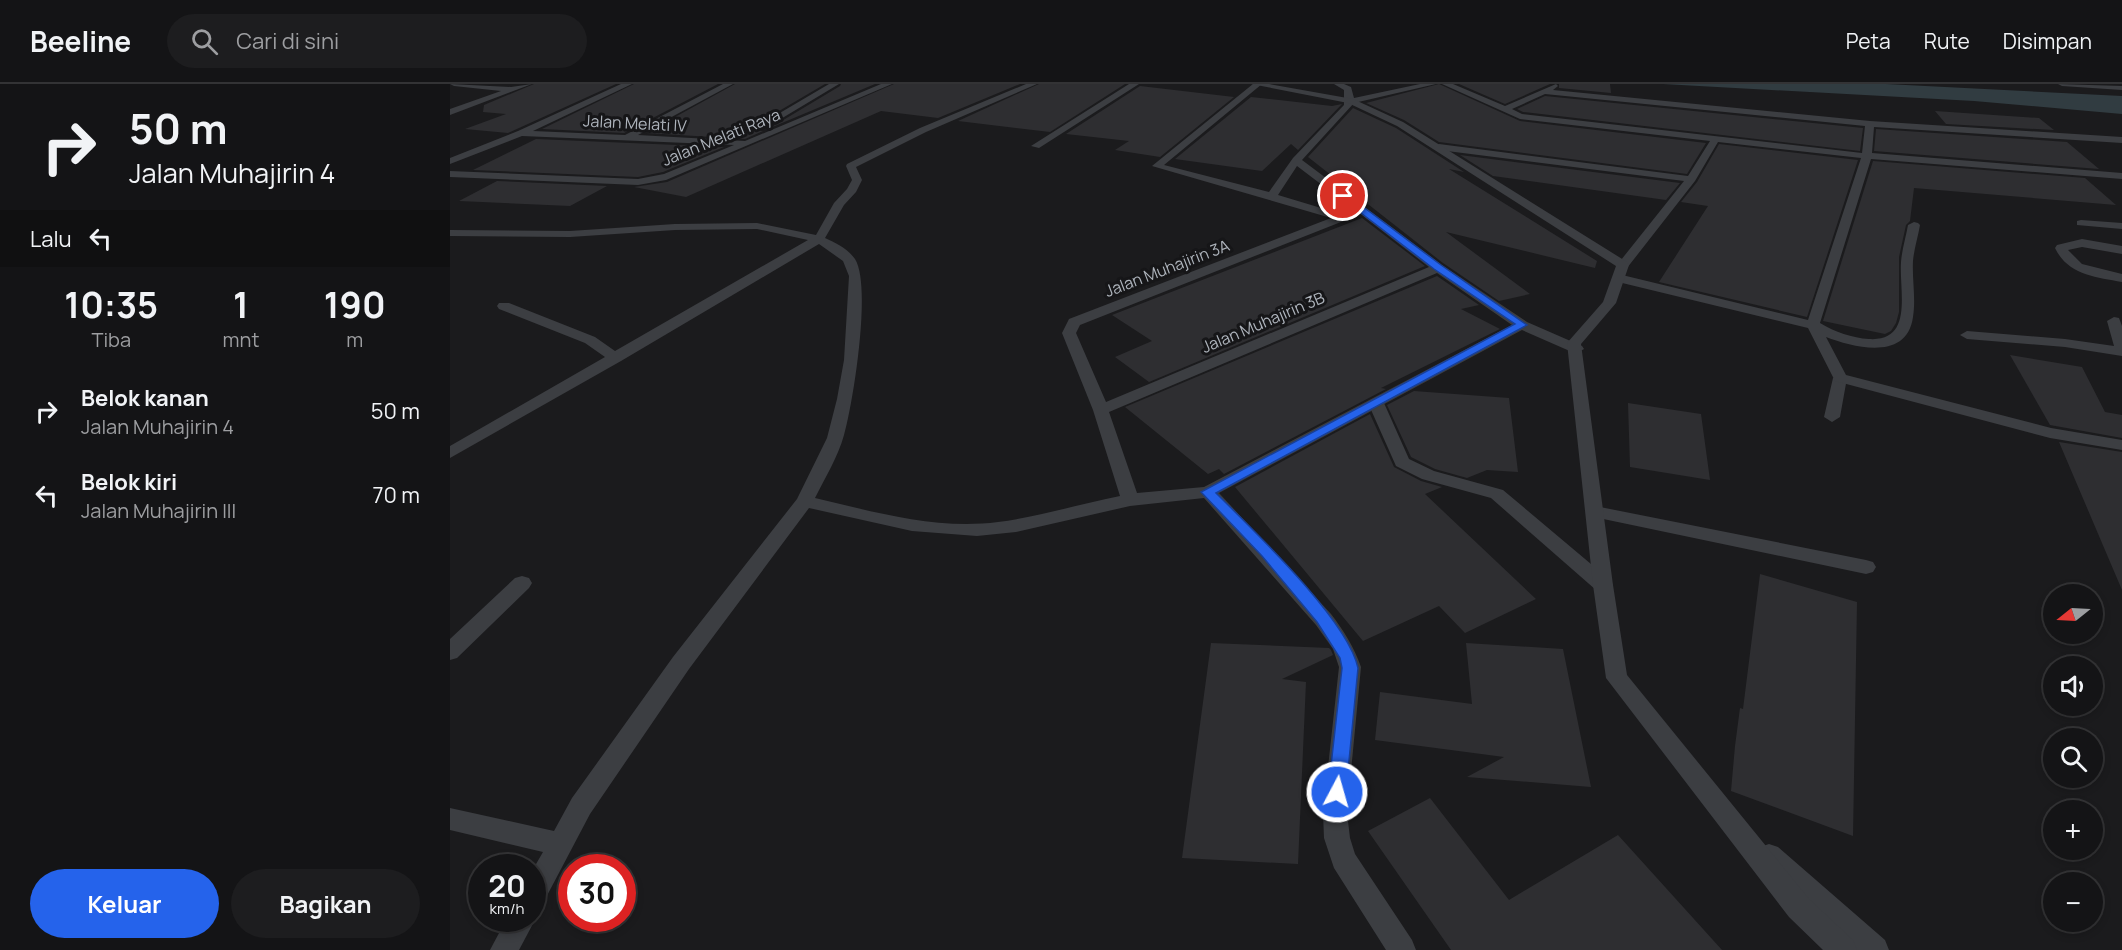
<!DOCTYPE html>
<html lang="id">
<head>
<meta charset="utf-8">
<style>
	body { margin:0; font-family:Manrope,sans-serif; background:#1d1d1f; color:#f1f3f6; height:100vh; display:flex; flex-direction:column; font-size:22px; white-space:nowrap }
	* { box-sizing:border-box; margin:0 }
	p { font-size:20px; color:#9d9ea1 }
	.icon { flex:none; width:33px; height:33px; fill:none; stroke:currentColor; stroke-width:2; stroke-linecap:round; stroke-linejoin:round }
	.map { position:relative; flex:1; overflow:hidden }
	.details { display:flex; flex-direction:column; background:#141416; width:450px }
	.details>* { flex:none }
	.top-card { background:#141416; color:#f1f3f6; overflow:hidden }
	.needle { width:39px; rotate:252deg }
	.tools { position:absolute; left:1593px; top:500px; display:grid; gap:12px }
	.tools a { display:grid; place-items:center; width:60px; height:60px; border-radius:50%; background:#141416; box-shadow:0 3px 9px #0003,0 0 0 2px #333335; font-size:30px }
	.speed { position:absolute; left:18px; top:770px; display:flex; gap:12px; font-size:30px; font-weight:700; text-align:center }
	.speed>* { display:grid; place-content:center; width:78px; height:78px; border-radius:50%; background:#141416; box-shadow:0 3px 9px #0003,0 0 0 2px #333335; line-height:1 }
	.speed small { font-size:15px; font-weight:400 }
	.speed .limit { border:9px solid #d22; background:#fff; color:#111 }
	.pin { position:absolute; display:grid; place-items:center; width:51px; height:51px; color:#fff; margin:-26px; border:3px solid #fff; border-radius:50%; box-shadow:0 2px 6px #0007 }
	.me { position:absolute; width:66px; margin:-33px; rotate:6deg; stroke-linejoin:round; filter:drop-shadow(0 0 4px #0008) }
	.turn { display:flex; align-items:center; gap:21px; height:126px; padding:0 30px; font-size:27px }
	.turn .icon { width:78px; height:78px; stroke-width:2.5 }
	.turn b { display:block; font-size:42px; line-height:51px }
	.then { display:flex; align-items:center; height:57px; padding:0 30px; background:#0003; gap:12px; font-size:22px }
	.eta { display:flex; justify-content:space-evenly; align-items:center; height:102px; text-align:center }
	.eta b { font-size:36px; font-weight:700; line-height:42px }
	.primary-button { display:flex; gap:12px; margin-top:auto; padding:12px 30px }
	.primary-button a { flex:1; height:69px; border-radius:36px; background:#2563eb; color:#fff; font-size:24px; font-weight:700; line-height:69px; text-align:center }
	.primary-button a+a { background:#1d1d1f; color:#f1f3f6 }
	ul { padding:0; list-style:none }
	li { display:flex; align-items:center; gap:18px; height:84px; padding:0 30px }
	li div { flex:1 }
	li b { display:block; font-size:22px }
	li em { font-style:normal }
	header { display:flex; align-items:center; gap:36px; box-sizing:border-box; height:84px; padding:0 30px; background:#141416; border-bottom:2px solid #333335 }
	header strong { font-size:28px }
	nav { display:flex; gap:33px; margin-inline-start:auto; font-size:21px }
	.search { width:420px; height:54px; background:#1d1d1f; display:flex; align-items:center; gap:15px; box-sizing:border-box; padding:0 21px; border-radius:33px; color:#9d9ea1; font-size:22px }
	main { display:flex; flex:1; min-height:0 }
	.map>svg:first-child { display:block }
</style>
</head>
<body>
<header>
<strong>Beeline</strong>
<div class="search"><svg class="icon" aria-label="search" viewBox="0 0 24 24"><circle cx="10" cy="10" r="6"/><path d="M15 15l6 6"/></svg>Cari di sini</div>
<nav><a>Peta</a><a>Rute</a><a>Disimpan</a></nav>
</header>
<main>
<section class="details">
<div class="top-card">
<div class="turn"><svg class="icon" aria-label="right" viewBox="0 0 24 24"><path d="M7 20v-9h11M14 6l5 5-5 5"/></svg><div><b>50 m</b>Jalan Muhajirin 4</div></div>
<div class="then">Lalu<svg class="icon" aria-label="left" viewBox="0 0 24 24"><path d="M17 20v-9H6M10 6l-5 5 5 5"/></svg></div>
</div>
<div class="eta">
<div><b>10:35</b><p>Tiba</p></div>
<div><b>1</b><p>mnt</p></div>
<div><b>190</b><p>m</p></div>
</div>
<ul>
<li><svg class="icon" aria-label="right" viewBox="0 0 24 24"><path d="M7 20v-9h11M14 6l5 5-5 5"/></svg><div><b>Belok kanan</b><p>Jalan Muhajirin 4</p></div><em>50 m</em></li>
<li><svg class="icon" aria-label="left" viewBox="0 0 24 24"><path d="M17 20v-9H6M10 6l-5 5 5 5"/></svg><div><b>Belok kiri</b><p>Jalan Muhajirin III</p></div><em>70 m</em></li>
</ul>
<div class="primary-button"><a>Keluar</a><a>Bagikan</a></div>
</section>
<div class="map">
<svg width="1672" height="866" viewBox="0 0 1672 866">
	<rect width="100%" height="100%" fill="#1b1b1d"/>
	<!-- water -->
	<path fill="#313c41" d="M1213 0H1436L1672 12V30L1524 17Z"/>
	<!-- building -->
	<path fill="#2e2e31" d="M84 0H166L58 49 15 45 56 30 33 28 34 21Z
		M184 0H268L174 49 92 45Z
		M285 0H375L305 41 304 44 313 47 295 55 196 49Z
		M391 0H425L320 44 390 2Z
		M444 0H570L488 34 431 27 236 113 184 103 217 98Z
		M589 0H675L600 48 508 37Z
		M989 0 1070 37 1256 59 1237 90 989 58 954 36 916 19Z
		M1009 0H1100L1055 20Z
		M1109 0H1160L1161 9 1109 4Z
		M690 2 784 13 710 73 665 66 679 57 616 50Z
		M1095 12 1413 44 1410 67 1073 28 1067 25Z
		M801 13 882 22 892 20 848 66 841 60 812 87 725 75Z
		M903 24 946 44 1014 88 999 85 1147 177 1145 184 996 148 1080 210 1049 217 993 179 858 73Z
		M1485 27 1589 34 1604 46 1496 40Z
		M1426 45 1617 58 1649 85 1424 67Z
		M86 55 274 63 213 88 188 93 23 86Z
		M1269 60 1408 76 1357 233 1209 198 1258 122 1231 118 1247 98Z
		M1010 71 1230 99 1216 116 1043 92Z
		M1423 77 1635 94 1666 121 1464 104 1460 137 1456 141 1449 173V228L1446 239 1441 247 1435 250 1373 237Z
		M47 97 157 102 120 122 9 117Z
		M912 134 975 182 699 298 665 273 702 257 662 231Z
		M987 192 1029 221 1011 225 1050 245 931 304 936 305 774 390 769 385 758 390 675 323Z
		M1560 271 1632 283 1655 328 1672 331V354L1600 341Z
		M964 307 1059 314 1068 388 1037 386 1017 394 985 385 961 373 937 321Z
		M1178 319 1251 330 1260 396 1180 383Z
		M920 330 944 383 971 397 992 403 975 410 1086 515 1015 549 989 522 913 557 785 403Z
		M1609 358 1672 368V506Z
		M1310 490 1407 518 1403 752 1281 707 1285 662 1290 624 1293 625Z
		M761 559 879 564 881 566 883 571 832 595 856 598 848 780 732 774Z
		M1016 559 1113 565 1141 703 1017 693 1054 673 925 656 930 608 1022 620Z
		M980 714 1059 816 1168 751 1272 866H1001L918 747Z"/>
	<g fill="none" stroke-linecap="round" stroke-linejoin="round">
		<!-- service -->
		<path fill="#3c3e42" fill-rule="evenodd" d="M1390 290 1397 294 1390 333 1382 338 1374 333 1383 294Z
			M926 314 934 319 959 375 984 387 1053 406 1160 496 1163 501 1160 506 1153 508 1146 506 1041 414 972 395 946 382 918 319Z"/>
		<!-- minor -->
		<path fill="#3c3e42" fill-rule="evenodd" d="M0 0 61 3 82 0 0 31V25L51 7 4 2Z
			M171 0H182L83 47 175 51 273 0H283L188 51 295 57 431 0H442L216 96 188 101 0 93V87L188 95 214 90 284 61 72 52 0 80V74L68 47Z
			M379 0H389L314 45 306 43Z
			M576 0H587L476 48 406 83 412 96 406 108 394 121 375 154C386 159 398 165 405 175 422 202 403 319 394 351 388 373 375 394 365 414 425 428 486 446 548 438 589 433 629 420 670 412L643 326 612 249 619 235 881 134 702 82 803 0H812L714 81 819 108 843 74 894 21V6L884 0H894L901 3 904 14 970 0H986L904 19 852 76 992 181 1077 238 1132 262 1134 265 1127 269 1122 268 1072 246 769 409 881 530C894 547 904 563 911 583L897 729 900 754 905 770 962 856 966 866H936L884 784 874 754 873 729 889 583 883 565 866 541 754 414 680 422 566 448 527 452 462 447 359 424 239 585 140 730 91 823 83 827 86 834 69 866H40L57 834H82V787L93 768 0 746V724L104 747 122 714 223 573 347 415 377 354 387 315 394 276 399 192 393 177 369 160 171 277 0 374V362L155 273 135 259 49 225 47 222 49 219H59L145 253 165 267 358 156 307 145 225 146 120 153 0 152V146L120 147 225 140 307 139 366 151 384 119 397 105 402 96 396 82 397 80 470 44ZM847 82 901 123 891 130 828 111ZM908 128 979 183 656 318 626 249 630 241 896 136ZM987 189 1062 241 754 403 687 409 659 328Z
			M679 0H689L589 64 581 62Z
			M992 0H1003L1055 22 1106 0 1108 2 1103 6 1420 37 1672 53V59L1424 43 1422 69 1672 89V95L1421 75 1370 239C1385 248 1402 254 1419 255 1464 258 1449 207 1451 178 1452 165 1456 153 1458 141L1464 138 1468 139 1470 141C1468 153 1464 165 1463 177 1462 196 1466 214 1463 233 1457 277 1405 264 1376 253L1396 291 1601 344 1672 356V366L1600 354 1385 297 1358 244 1164 197 1162 194 1168 190 1358 236 1411 74 1268 58 1245 97 1177 184 1173 185 1167 181 1234 97 989 66 984 63 989 60 1238 92 1260 57 1070 35ZM1095 10 1415 42 1412 69 1072 30 1062 25Z
			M1608 0 1672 2V6L1612 2Z
			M1631 136 1672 139V145L1627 141V137Z
			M1632 155 1672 162V170L1632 163 1618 166 1632 180 1672 190V198C1645 193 1618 191 1605 164L1607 161Z
			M1664 233 1669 234 1672 242V272L1615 263 1517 255 1510 251 1517 247 1615 255 1664 262 1657 237Z
			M1145 422 1416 476 1423 478 1426 483 1423 488 1416 490 1139 432 1136 428 1139 424Z
			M72 492 79 494 82 499 79 504 7 574 0 576V555L65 494Z
			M1319 760 1328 763 1435 856 1439 866H1404L1310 781 1306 772 1310 763Z"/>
		<!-- tertiary -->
		<path fill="#3c3e42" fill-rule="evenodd" d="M801 0H819L903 15 953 38 1177 178 1179 181 1166 219 1131 260 1163 501 1177 591 1359 815 1403 856 1407 866H1373L1339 833 1156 594 1143 501 1117 259 1153 218 1166 182 947 42 898 19Z"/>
	</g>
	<!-- route -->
	<path fill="#2563eb" stroke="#184099" stroke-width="1.5" d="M890 110H896L991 181 1077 241 766 409C803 446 898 536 908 584L896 708 894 714 887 716 881 714 878 708 892 584 890 574 867 538 812 472 751 408 1065 240 984 185 890 113Z"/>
	<g text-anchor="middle" stroke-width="6" stroke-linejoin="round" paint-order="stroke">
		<!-- far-street labels -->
		<g font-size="16" fill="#aeb4bc" stroke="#161618">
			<text transform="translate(185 39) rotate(3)" y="6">Jalan Melati IV</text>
			<text transform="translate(271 53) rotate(-22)" y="6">Jalan Melati Raya</text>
			<text transform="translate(717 184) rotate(-21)" y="6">Jalan Muhajirin 3A</text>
			<text transform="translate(813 238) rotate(-23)" y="6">Jalan Muhajirin 3B</text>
		</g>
	</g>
</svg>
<div class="tools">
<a><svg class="needle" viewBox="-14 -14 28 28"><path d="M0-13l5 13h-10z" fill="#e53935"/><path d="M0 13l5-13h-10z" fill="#9d9ea1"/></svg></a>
<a><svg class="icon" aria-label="sound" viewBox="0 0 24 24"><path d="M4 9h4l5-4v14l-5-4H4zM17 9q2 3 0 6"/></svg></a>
<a><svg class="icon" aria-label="search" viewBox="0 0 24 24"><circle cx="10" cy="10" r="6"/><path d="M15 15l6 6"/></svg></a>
<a>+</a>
<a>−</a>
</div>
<div class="speed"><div>20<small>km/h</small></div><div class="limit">30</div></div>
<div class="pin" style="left:893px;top:112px;background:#d93025"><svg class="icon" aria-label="arrive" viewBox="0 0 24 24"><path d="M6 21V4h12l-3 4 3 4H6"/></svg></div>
<svg class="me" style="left:887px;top:708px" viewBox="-20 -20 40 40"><circle r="17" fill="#2563eb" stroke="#fff" stroke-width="3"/><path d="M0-11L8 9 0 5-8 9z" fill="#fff"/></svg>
</div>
</main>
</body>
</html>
